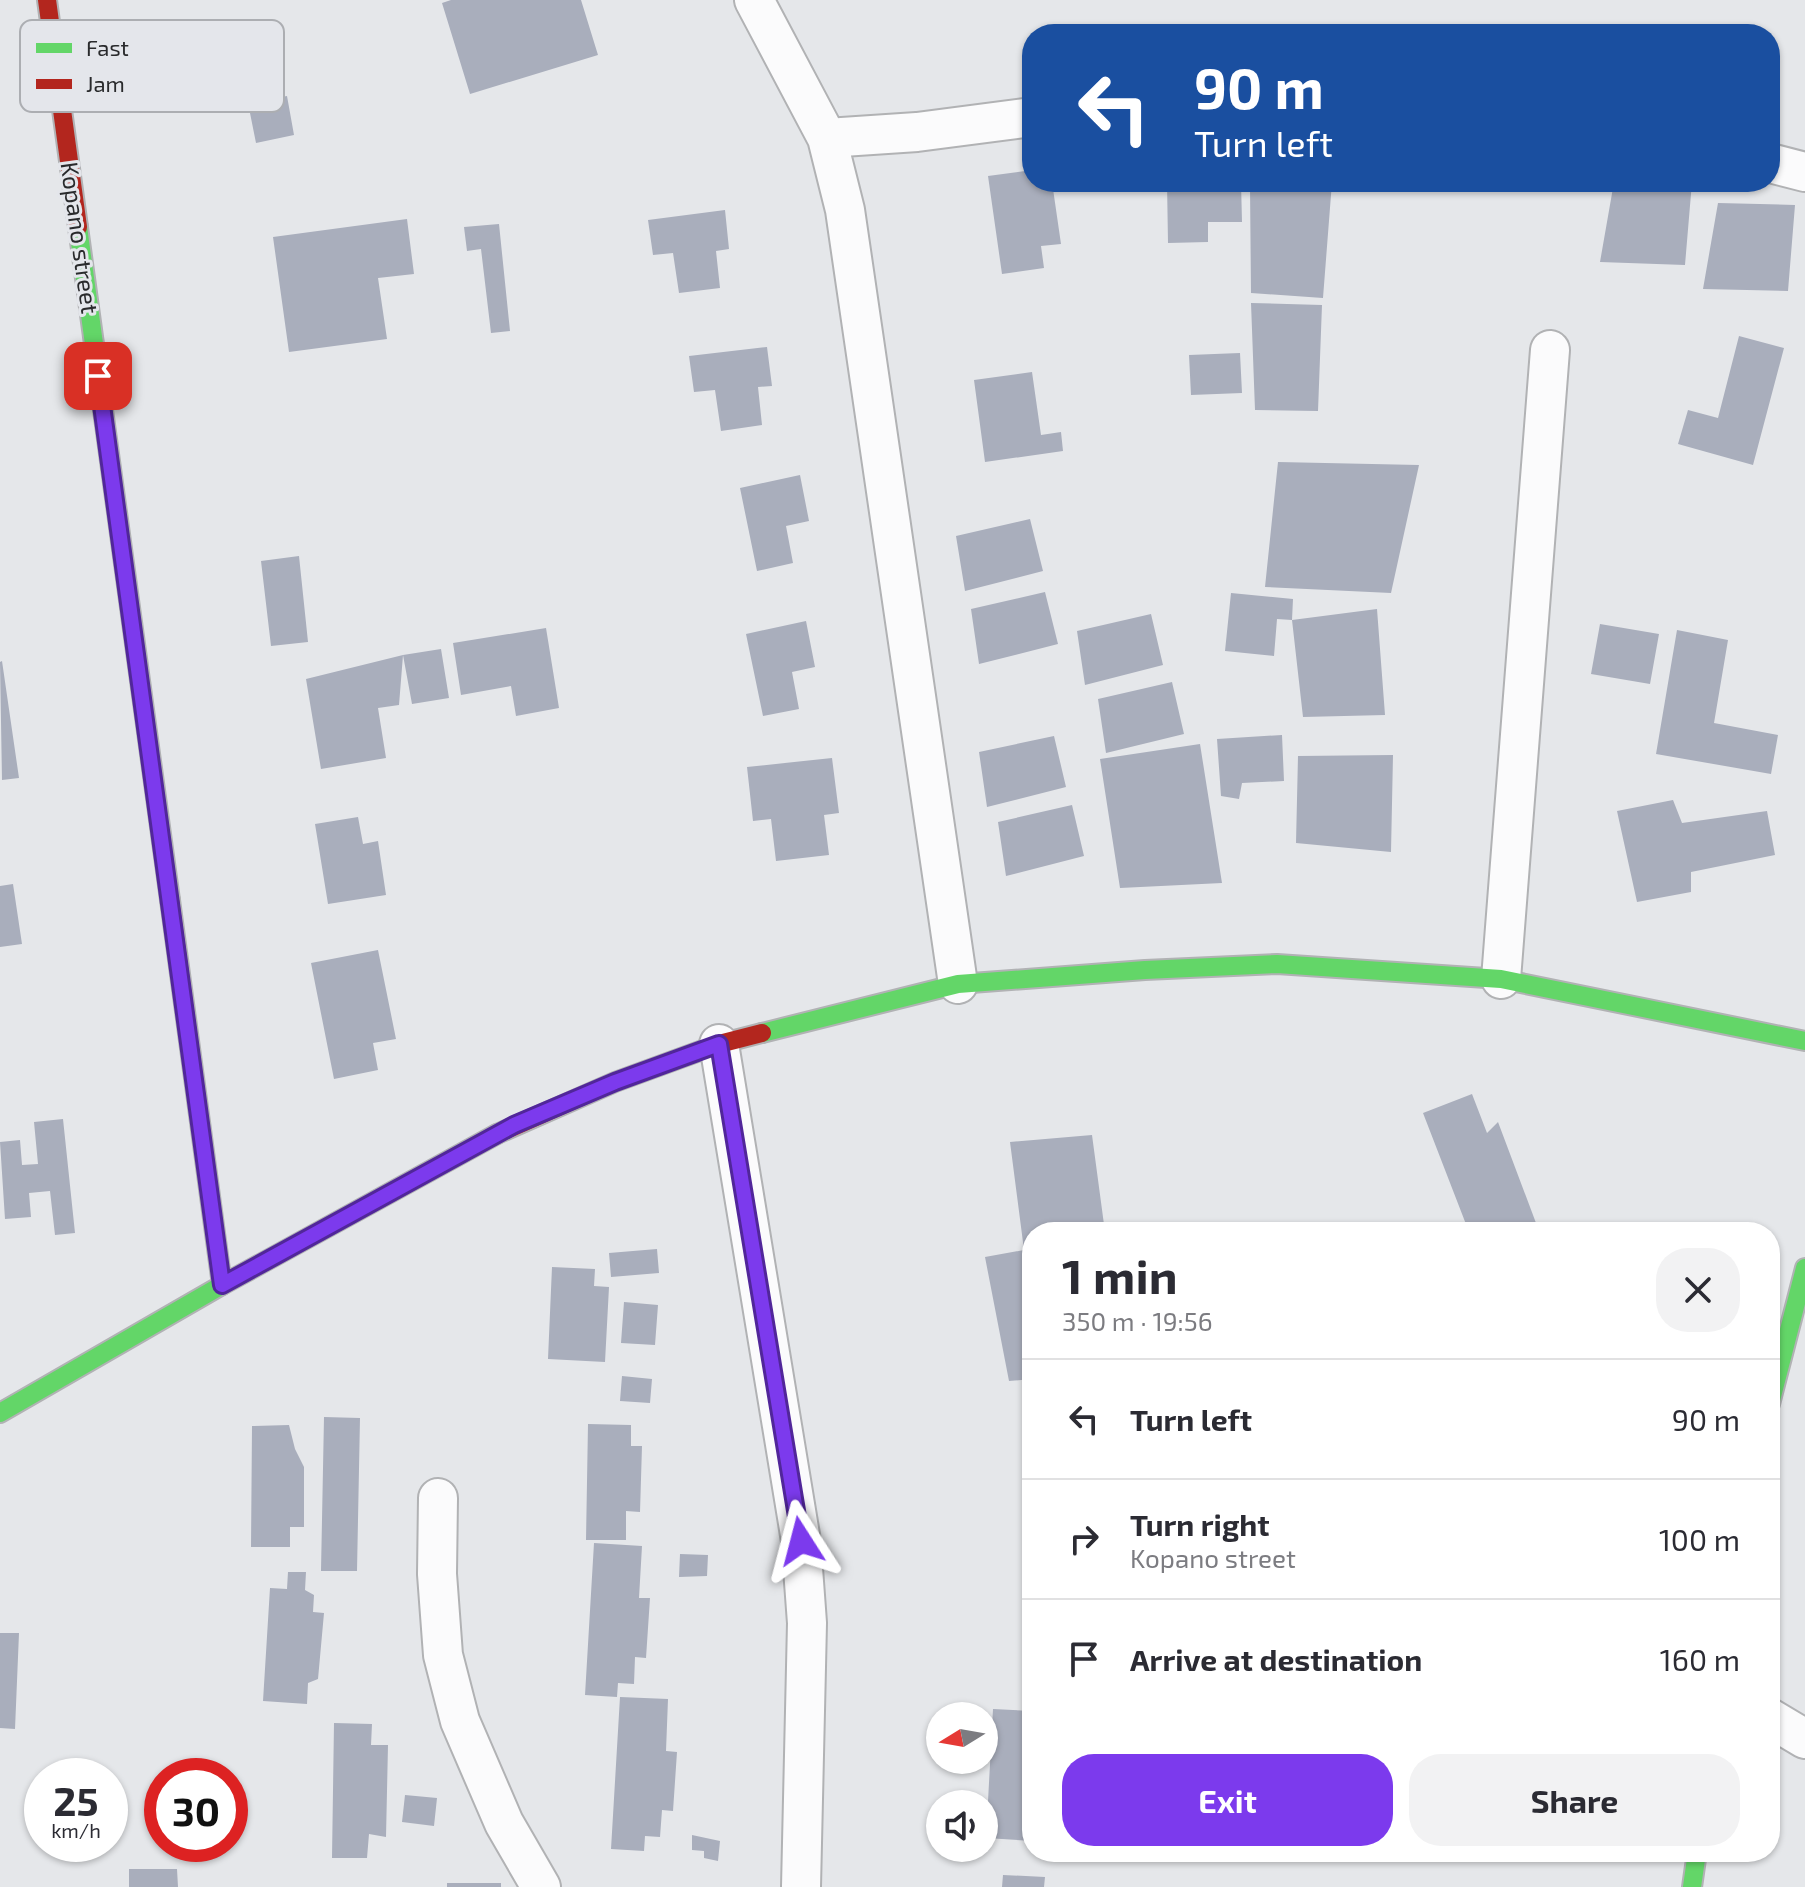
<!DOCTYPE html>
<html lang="en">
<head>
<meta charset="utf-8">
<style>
	body { margin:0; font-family:"Exo 2",sans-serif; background:#f2f2f3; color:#2b2b33; height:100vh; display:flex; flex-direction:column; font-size:30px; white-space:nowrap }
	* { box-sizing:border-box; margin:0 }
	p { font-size:26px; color:#7c7c81 }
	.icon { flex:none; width:44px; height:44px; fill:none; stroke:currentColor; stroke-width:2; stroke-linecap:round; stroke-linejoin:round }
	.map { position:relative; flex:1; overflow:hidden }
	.panel { position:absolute; left:1022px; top:1222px; width:758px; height:640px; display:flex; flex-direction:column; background:#fff; border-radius:32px; box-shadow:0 2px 6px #0004 }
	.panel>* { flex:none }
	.hud { position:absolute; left:1022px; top:24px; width:758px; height:168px; border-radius:32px; box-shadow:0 2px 6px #0004; background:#1a4fa0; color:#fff; overflow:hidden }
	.needle { width:52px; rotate:259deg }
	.fabs { position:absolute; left:926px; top:1702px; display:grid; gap:16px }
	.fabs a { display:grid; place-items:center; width:72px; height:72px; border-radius:50%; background:#fff; box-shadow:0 2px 6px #0004; font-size:40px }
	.speed { position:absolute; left:24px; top:1758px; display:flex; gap:16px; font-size:40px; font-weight:700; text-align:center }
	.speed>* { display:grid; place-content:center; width:104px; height:104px; border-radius:50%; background:#fff; box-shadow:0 2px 6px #0004; line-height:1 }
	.speed small { font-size:20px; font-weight:400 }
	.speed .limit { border:12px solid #d22; background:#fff; color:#111 }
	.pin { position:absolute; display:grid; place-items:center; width:68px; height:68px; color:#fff; margin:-34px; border-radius:16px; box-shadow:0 4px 12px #0006 }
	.me { position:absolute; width:88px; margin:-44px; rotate:351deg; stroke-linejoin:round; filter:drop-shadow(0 0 6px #0008) }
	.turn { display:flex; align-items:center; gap:28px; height:168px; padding:0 40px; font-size:36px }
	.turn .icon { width:104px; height:104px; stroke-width:2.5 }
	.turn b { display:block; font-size:56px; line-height:68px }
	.round { display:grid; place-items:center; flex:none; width:84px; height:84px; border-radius:32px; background:#f2f2f3 }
	.headline { display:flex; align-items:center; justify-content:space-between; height:136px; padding:0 40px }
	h1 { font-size:48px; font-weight:700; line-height:60px }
	.button { display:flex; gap:16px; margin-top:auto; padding:16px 40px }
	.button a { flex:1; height:92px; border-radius:32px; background:#7c3aed; color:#fff; font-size:32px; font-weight:700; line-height:92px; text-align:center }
	.button a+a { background:#f2f2f3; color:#2b2b33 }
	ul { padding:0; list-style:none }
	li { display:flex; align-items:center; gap:24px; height:120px; padding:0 40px; border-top:2px solid #e1e1e2 }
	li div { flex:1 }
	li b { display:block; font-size:30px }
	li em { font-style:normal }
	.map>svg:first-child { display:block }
</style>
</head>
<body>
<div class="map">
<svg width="1805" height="1887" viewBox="0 0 1805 1887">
	<rect width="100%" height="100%" fill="#e5e7ea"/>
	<!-- building -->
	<path fill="#a9aebc" d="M451 0H581L598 55 470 94 442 3Z
		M287 96 294 135 256 143 248 103Z
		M1032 170V182H1052L1061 244 1041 246 1044 268 1002 274 988 176Z
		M1167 182H1241L1242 222H1208V242L1168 243Z
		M1332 182 1323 298 1251 293 1250 186Z
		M1614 182H1692L1685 265 1600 262Z
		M1718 203 1795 205 1788 291 1703 289Z
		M725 210 729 249 716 251 720 288 679 293 673 253 653 255 648 220Z
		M407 219 414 274 378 278 387 339 289 352 273 237Z
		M499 224 510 331 491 333 481 249 467 251 464 227Z
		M1251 303 1322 305 1318 411 1255 410Z
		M1739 336 1784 348 1753 465 1678 444 1688 410 1718 418Z
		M767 347 772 386 758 387 762 425 721 431 715 390 694 392 689 356Z
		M1240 353 1242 393 1191 395 1189 355Z
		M1032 372 1041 435 1061 432 1063 451 985 462 974 380Z
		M1278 462 1419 465 1391 593 1265 587Z
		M800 475 809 521 786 526 793 563 757 571 740 488Z
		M1030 519 1043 571 965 591 956 536Z
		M299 556 308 642 271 646 261 561Z
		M1045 592 1058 644 979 664 971 609Z
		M1231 593 1293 599 1292 620 1377 609 1385 715 1303 717 1292 620 1277 619 1274 656 1225 651Z
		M1151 614 1163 665 1085 685 1077 631Z
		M806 621 815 667 792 672 799 709 763 716 746 634Z
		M1600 624 1659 634 1650 684 1591 674Z
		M546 628 559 708 516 716 511 686 461 695 453 643Z
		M1677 630 1728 640 1714 723 1778 735 1771 774 1656 754Z
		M441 649 449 698 412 704 403 655Z
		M403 655 399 705 378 708 386 758 321 769 306 679Z
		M2 661 19 778 2 780 0 662Z
		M1172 682 1184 734 1106 753 1098 699Z
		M1282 735 1284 781 1242 783 1239 799 1221 796 1217 739Z
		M1054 736 1066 787 987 807 979 752Z
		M1200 744 1222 883 1120 888 1100 759Z
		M1393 755 1391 852 1296 843 1298 756Z
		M832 758 839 813 824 815 829 855 776 861 771 819 753 821 747 767Z
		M1673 800 1682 823 1767 811 1775 855 1691 872V892L1637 902 1617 811Z
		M1072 805 1084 856 1006 876 998 822Z
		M358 817 363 844 378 841 386 895 328 904 315 824Z
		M13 884 22 944 0 947V886Z
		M378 950 396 1039 373 1043 378 1070 334 1079 311 963Z
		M1472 1094 1487 1133 1498 1122 1536 1223 1512 1232H1469L1423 1113Z
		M63 1119 75 1233 55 1235 50 1191 29 1193 31 1217 5 1219 0 1142 20 1140 22 1165 38 1164 34 1122Z
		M1092 1135 1105 1232H1032V1379L1009 1381 985 1257 1024 1250 1010 1142Z
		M657 1249 659 1273 611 1277 609 1253Z
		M552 1267 595 1269 594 1286 609 1287 605 1362 548 1359Z
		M624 1302 658 1305 655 1345 621 1343Z
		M622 1376 652 1379 650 1403 620 1401Z
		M324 1417 360 1418 357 1571H321Z
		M588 1424 631 1425V1446H642L640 1512 626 1511V1540H586Z
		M289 1425 295 1449 304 1467V1527H290V1547H251L252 1426Z
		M594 1543 642 1546 639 1598H650L646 1658 635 1657 634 1684 618 1683 617 1697 585 1695Z
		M680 1554 708 1555 707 1576 679 1577Z
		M288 1572H306L305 1590 314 1595 313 1612 324 1613 318 1679 308 1683 307 1704 263 1701 270 1588 287 1589Z
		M0 1633H19L15 1729 0 1728Z
		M620 1697 668 1699 666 1751 677 1752 673 1811 662 1810 660 1837 645 1836 644 1851 611 1849Z
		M993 1709 1032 1711V1841L986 1838Z
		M334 1723 372 1724 371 1745H388L386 1837 369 1834 367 1858H332Z
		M405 1795 437 1798 434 1826 402 1822Z
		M692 1835 720 1841 718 1861 704 1858V1851L692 1850Z
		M129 1869H177L178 1887H129Z
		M1003 1875 1045 1877 1044 1887H1002Z
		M447 1883H501V1887H447Z"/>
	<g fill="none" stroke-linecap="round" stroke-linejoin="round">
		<!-- street casing -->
		<g stroke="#b1b2b4" stroke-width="42">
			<path id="street" d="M754 0 827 138
				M1770 163 1805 172
				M1501 979 1550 350
				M958 984 845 210 827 138 917 132 1032 117
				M719 1044 801 1541 807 1623 801 1887
				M438 1498 437 1574 443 1655 460 1721 504 1823 541 1887
				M1770 1718 1805 1739"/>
		</g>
		<!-- fast casing -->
		<g stroke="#b1b2b4" stroke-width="22">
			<path id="fast" d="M78 227 170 900
				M762 1033 958 984 1145 970 1277 964 1501 979 1805 1041
				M1770 1404 1805 1268
				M0 1413 222 1285 497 1134
				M1692 1887 1697 1852"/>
		</g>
		<!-- jam casing -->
		<g stroke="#b1b2b4" stroke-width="22">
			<path id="jam" d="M47 0 78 227
				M170 900 222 1285
				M497 1134 615 1082 719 1044 762 1033"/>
		</g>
		<!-- street -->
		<use href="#street" stroke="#fbfbfc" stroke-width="38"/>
		<!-- fast -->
		<use href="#fast" stroke="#63d668" stroke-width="18"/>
		<!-- jam -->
		<use href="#jam" stroke="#b3261e" stroke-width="18"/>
	</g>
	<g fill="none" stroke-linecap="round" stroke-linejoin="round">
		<!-- route casing -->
		<g stroke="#51269a" stroke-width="20">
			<path id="route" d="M98 376 222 1285 514 1125 615 1082 719 1044 801 1541"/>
		</g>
		<!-- route -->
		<use href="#route" stroke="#7c3aed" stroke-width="14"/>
	</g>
	<g text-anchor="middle" stroke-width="6" stroke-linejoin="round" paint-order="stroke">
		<!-- street labels -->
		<g font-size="24" fill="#292a2c" stroke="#e4e6eb">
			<text transform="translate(79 238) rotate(82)" y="8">Kopano street</text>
		</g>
	</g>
	<!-- legend -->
	<rect x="20" y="20" width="264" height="92" rx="12" fill="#e4e6eb" stroke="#acaeb2" stroke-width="2"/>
	<rect x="36" y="43" width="36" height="10" fill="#63d668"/>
	<rect x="36" y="79" width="36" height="10" fill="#b3261e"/>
	<g font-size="22" fill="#292a2c">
		<text x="86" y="56">Fast</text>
		<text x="86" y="92">Jam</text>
	</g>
</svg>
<div class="fabs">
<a><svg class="needle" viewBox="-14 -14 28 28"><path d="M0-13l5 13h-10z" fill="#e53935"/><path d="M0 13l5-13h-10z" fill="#7c7c81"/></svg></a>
<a><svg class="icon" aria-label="sound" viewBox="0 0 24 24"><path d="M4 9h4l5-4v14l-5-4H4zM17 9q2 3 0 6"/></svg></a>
</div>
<div class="speed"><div>25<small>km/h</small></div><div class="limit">30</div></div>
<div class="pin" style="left:98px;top:376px;background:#d93025"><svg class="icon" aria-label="arrive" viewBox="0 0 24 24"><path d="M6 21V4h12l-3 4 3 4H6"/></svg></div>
<svg class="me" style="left:801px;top:1541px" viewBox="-20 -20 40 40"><path d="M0-17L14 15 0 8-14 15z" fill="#7c3aed" stroke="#fff" stroke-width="4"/></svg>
<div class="hud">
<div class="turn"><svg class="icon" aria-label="left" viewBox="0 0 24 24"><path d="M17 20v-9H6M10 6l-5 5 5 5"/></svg><div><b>90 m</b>Turn left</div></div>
</div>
<section class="panel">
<div class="headline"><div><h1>1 min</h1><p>350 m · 19:56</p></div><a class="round"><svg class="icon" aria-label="close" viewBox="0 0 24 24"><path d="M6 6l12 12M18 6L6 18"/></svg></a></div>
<ul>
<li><svg class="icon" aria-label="left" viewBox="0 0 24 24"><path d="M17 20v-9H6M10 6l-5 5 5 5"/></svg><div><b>Turn left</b></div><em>90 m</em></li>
<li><svg class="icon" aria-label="right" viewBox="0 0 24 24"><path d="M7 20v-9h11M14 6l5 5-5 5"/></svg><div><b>Turn right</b><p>Kopano street</p></div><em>100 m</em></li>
<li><svg class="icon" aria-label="arrive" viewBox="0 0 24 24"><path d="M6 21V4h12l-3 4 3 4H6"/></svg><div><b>Arrive at destination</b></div><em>160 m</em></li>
</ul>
<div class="button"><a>Exit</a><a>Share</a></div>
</section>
</div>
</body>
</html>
